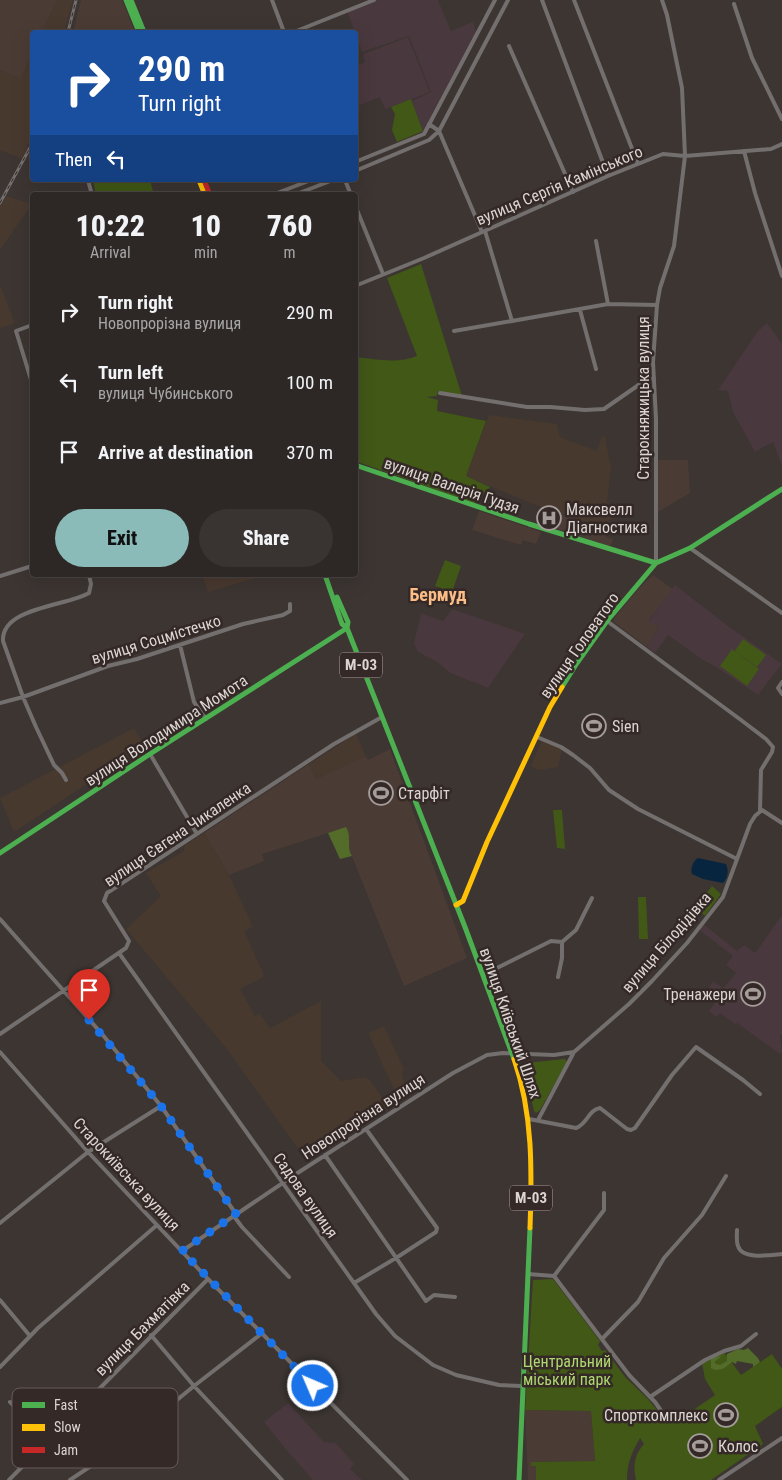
<!DOCTYPE html>
<html lang="en">
<head>
<meta charset="utf-8">
<style>
	body { margin:0; font-family:"Roboto Condensed",sans-serif; background:#393432; color:#f1f3f6; height:100vh; display:flex; flex-direction:column; font-size:19px; white-space:nowrap }
	* { box-sizing:border-box; margin:0 }
	p { font-size:16px; color:#a7a6a7 }
	.icon { flex:none; width:28px; height:28px; fill:none; stroke:currentColor; stroke-width:2; stroke-linecap:round; stroke-linejoin:round }
	.map { position:relative; flex:1; overflow:hidden }
	.panel { position:absolute; left:30px; top:192px; width:328px; height:385px; display:flex; flex-direction:column; background:#2d2826; border-radius:5px; box-shadow:0 5px 20px #0002,0 0 0 1px #484443 }
	.panel>* { flex:none }
	.hud { position:absolute; left:30px; top:30px; width:328px; height:152px; border-radius:5px; box-shadow:0 5px 20px #0002,0 0 0 1px #484443; background:#1a4fa0; color:#fff; overflow:hidden }
	.pin { position:absolute; display:grid; place-items:center; width:42px; height:42px; color:#fff; margin:-51px -21px; border-radius:50% 50% 50% 0; rotate:-45deg; box-shadow:0 0 5px #0007 }
	.pin .icon { rotate:45deg }
	.me { position:absolute; width:55px; margin:-28px; rotate:315deg; stroke-linejoin:round; filter:drop-shadow(0 0 4px #0008) }
	.turn { display:flex; align-items:center; gap:18px; height:105px; padding:0 25px; font-size:22px }
	.turn .icon { width:65px; height:65px; stroke-width:2.5 }
	.turn b { display:block; font-size:35px; line-height:42px }
	.then { display:flex; align-items:center; height:48px; padding:0 25px; background:#0003; gap:10px; font-size:19px }
	.eta { display:flex; justify-content:space-evenly; align-items:center; height:85px; text-align:center }
	.eta b { font-size:30px; font-weight:800; line-height:35px }
	.action { display:flex; gap:10px; margin-top:auto; padding:10px 25px }
	.action a { flex:1; height:58px; border-radius:30px; background:#8bbbb9; color:#111; font-size:20px; font-weight:800; line-height:58px; text-align:center }
	.action a+a { background:#393432; color:#f1f3f6 }
	ul { padding:0; list-style:none }
	li { display:flex; align-items:center; gap:15px; height:70px; padding:0 25px }
	li div { flex:1 }
	li b { display:block; font-size:19px }
	li em { font-style:normal }
	.map>svg:first-child { display:block }
</style>
</head>
<body>
<div class="map">
<svg width="782" height="1480" viewBox="0 0 782 1480">
	<rect width="100%" height="100%" fill="#3c3532"/>
	<!-- built -->
	<path fill="#4b3b35" d="M0 0H57L42 32H32V54L21 79 0 70Z
		M81 0H122L135 32H73Z
		M657 460H688L690 493 658 512Z
		M479 511 541 532 536 544 523 540 521 545 472 530Z
		M561 514 607 529 606 537 613 539 612 543 609 546 557 529Z
		M653 575 673 589 649 620 659 628 647 647 614 622V618L641 586Z
		M390 749 467 958 404 986 341 829 262 854 264 861 229 875 204 833 309 764 316 779 354 761 366 756 368 760Z
		M525 1410 591 1411 595 1461 531 1462 536 1466V1480H528Z"/>
	<!-- industrial -->
	<path fill="#48392f" d="M57 0H73L64 32H42Z
		M32 54V134L22 159 0 150V70L21 79Z
		M6 196 32 204 0 250V206Z
		M0 285 15 323 0 328Z
		M489 415 557 424 560 437 597 451 601 438 605 436 611 469 607 501 609 504 607 515 611 517 607 529 533 504 466 476Z
		M202 575H262L263 576 208 592Z
		M134 728 145 746 14 832 0 798Z
		M356 734 366 756 316 779 309 764Z
		M542 740 562 749 558 767 538 770 531 766Z
		M204 833 232 881 253 927 244 931 264 975 262 978 240 989 255 1016 260 1014 270 1028 321 1001V1061L341 1081 365 1077 370 1080 379 1093 388 1110 306 1160 227 1049 126 929 161 896 146 873 184 851V846Z
		M384 1026 404 1069 402 1074 407 1091 397 1096 368 1033Z"/>
	<!-- education -->
	<path fill="#49383d" d="M377 0H438L451 31 473 22 476 32 423 131 412 101 431 92 409 36 362 52 347 11Z
		M408 37 430 92 385 109 380 97 355 107V66L365 62 363 54Z
		M767 323 782 344V466L773 442 755 452 733 412 728 391 718 390 757 332Z
		M675 585 728 626 782 664 758 695 713 665 703 660 668 635 655 653 647 647 659 628 649 621Z
		M452 609 525 634 488 688 450 673 436 661 418 652 414 643 421 613 443 621Z
		M782 915V1034L780 1035 782 1052 780 1054 737 1023 735 1024 720 1013 716 1017 709 1011 716 1001 706 993 713 981 723 988 736 973 726 965 733 956 698 929 702 923 737 951 744 945 755 953Z
		M288 1403 324 1442 336 1443 354 1464 350 1469 362 1480H313L288 1452 264 1422Z"/>
	<!-- green -->
	<path fill="#415816" d="M411 99 423 131 397 142 392 130 395 114 391 107Z
		M93 180H150L154 195H96Z
		M421 264 462 396 438 391 437 396 427 397 438 400 437 411 486 421 466 476 490 487 474 503 355 461V357C376 359 398 364 417 356L387 278Z
		M445 560 461 566 452 592 435 586Z
		M743 639 766 655 757 667 735 651Z
		M732 649 759 669 747 686 720 666Z
		M553 810H562L565 849 557 848Z
		M712 886 721 894 705 916 695 908Z
		M638 897H646L648 939H639Z
		M565 1059 567 1062 540 1110 536 1113 534 1111 524 1067 526 1063Z
		M553 1279 600 1341 598 1345 602 1351 605 1350 625 1377 648 1399 663 1417 671 1411 677 1419 687 1412 689 1413 715 1395 705 1379 702 1363 724 1352 741 1375 772 1354 782 1369V1407L755 1426 763 1444 711 1480H636C633 1466 634 1455 644 1444L640 1438C632 1452 627 1463 627 1480H536V1466H531V1462L595 1461 591 1411 525 1410 533 1280Z"/>
	<!-- forest -->
	<path fill="#536c29" d="M346 827C352 836 346 847 352 856L340 859 328 833Z
		M748 1348 758 1358 760 1362 753 1367V1364L737 1361 736 1364 732 1362C726 1367 723 1370 715 1370L711 1368V1359L714 1357 722 1356 714 1362 716 1364 720 1365 727 1361V1354L738 1349 744 1350Z"/>
	<!-- water -->
	<path fill="#08253f" d="M698 858 726 864C729 870 728 878 723 883L703 879 692 874C690 869 693 861 698 858Z"/>
	<g fill="none" stroke-linecap="round" stroke-linejoin="round">
		<!-- street -->
		<path stroke="#736f6e" stroke-width="4" d="M272 0 284 32
			M542 0 608 176
			M574 0 638 164
			M734 4 752 58 782 119
			M294 32 374 0
			M509 46 573 192
			M429 124 439 131 482 232
			M744 151 755 193 782 276
			M355 162 424 134 495 0
			M355 171 429 140 439 131 508 0
			M88 180 92 195
			M345 180 351 195
			M272 195 311 180
			M294 195 333 180
			M355 205 383 274
			M596 241 608 304
			M355 286 424 258 608 176 663 154 685 156 771 149 782 144
			M580 310 596 369
			M512 321 608 304 657 305
			M32 325 16 331 32 383
			M454 331 512 321 485 231
			M440 393 527 407H550L585 410 604 409 640 384 654 378
			M690 548 782 613
			M656 563V419L653 362 657 305 660 288 674 246 685 156 682 88 667 15 662 0
			M0 576 32 566
			M607 621 741 720 766 739 773 747 772 752 761 770 760 810
			M180 645 194 702 206 719
			M782 682 778 688 782 694
			M0 703 23 697 108 666 137 659 243 624 283 615 290 611V604
			M537 737 561 747 573 755 590 768 609 790 638 809 737 859
			M150 754 197 834
			M66 780 62 773 54 765 36 727 23 697 3 641C1 607 68 606 89 593L91 584 89 575
			M0 919 102 1034 161 1106 236 1214
			M119 953 376 1314 395 1336 433 1365 456 1375 499 1385 522 1386
			M483 975 551 941 562 942
			M558 977 562 958V942L576 930 592 898
			M0 1034 126 948 129 941 104 901 107 893 334 744 382 717
			M0 1052 88 1152 208 1279 407 1480
			M529 1119 576 1128C587 1125 588 1110 600 1108L627 1129 631 1130 635 1128 672 1075 696 1047 743 1080 760 1094
			M538 1120 574 1052 629 1004 652 981 687 943 723 897 750 824 755 816 762 810 782 823
			M325 1155 426 1301 434 1295 455 1297
			M233 1215 242 1227 289 1277
			M0 1223 88 1152 161 1106
			M737 1230C737 1235 736 1241 738 1246 742 1260 771 1255 782 1254
			M182 1251 296 1174 453 1073 487 1055 503 1053 554 1055 574 1052
			M528 1274 554 1276 629 1375 655 1402 666 1418
			M554 1276 604 1210V1193
			M354 1283 396 1258 436 1232 437 1228 366 1129
			M0 1300 30 1336
			M151 1335 194 1386 282 1480
			M602 1339 638 1302 664 1258 702 1215 726 1176
			M0 1367 38 1328 157 1225
			M650 1397 705 1360 724 1351 741 1346 756 1334
			M10 1402 49 1439
			M9 1480 208 1279
			M70 1480 121 1446 194 1386 261 1334
			M719 1480 782 1438"/>
		<!-- fast -->
		<path stroke="#4caf50" stroke-width="5" d="M126 0 139 32
			M131 0 144 32
			M355 465 529 524 656 563
			M325 575 342 624 347 628 465 927 514 1059
			M337 597 348 622 347 628
			M562 687 577 663 607 621 656 563 690 548 782 489
			M0 853 150 754 347 628
			M519 1480 530 1228"/>
		<!-- slow -->
		<path stroke="#ffc107" stroke-width="5" d="M199 180 205 195
			M456 905 463 901 487 842 550 707 562 687
			M514 1059C533 1114 532 1171 530 1228"/>
		<!-- jam -->
		<path stroke="#c62828" stroke-width="5" d="M204 180 210 195"/>
		<!-- rail casing -->
		<g stroke="#75706f" stroke-width="3">
			<path id="rail" d="M68 32 76 0
				M0 203 32 144"/>
		</g>
		<!-- rail -->
		<use href="#rail" stroke="#342926" stroke-width="1" stroke-dasharray="4" stroke-linecap="butt"/>
	</g>
	<g fill="none" stroke-linecap="round" stroke-linejoin="round">
		<!-- route -->
		<path stroke="#1a73e8" stroke-width="9" stroke-dasharray="0 16.2" d="M89 1020 161 1106 236 1214 182 1251 313 1386"/>
	</g>
	<!-- icons -->
	<defs>
		<g id="hospital-ring" transform="scale(1.25)"><circle r="9.5" fill="#342926" stroke="#a49d9a" stroke-width="1.5"/><path d="M-5-5h3v3.5h4V-5h3V5h-3V1.5h-4V5h-3Z" fill="#a49d9a"/></g>
		<g id="stadium-ring" transform="scale(1.25)"><circle r="9.5" fill="#342926" stroke="#a49d9a" stroke-width="1.5"/><path d="M0-5a6.5 5 0 1 0 0 10a6.5 5 0 1 0 0-10ZM-3.5-1.8h7v3.6h-7Z" fill="#a49d9a"/></g>
	</defs>
	<g fill-rule="evenodd">
		<use href="#hospital-ring" x="549" y="518"/>
		<use href="#stadium-ring" x="594" y="726"/>
		<use href="#stadium-ring" x="381" y="793"/>
		<use href="#stadium-ring" x="753" y="994"/>
		<use href="#stadium-ring" x="726" y="1415"/>
		<use href="#stadium-ring" x="700" y="1446"/>
	</g>
	<g text-anchor="middle" stroke-width="5" stroke-linejoin="round" paint-order="stroke">
		<!-- shield labels -->
		<g fill="#342926" stroke="#aaa19e" stroke-width="1">
			<rect x="340" y="652.5" width="42" height="25" rx="4"/>
			<rect x="510" y="1185.5" width="42" height="25" rx="4"/>
		</g>
		<g font-size="15" font-weight="bold" fill="#dcd5d2">
			<text x="361" y="670">М-03</text>
			<text x="531" y="1203">М-03</text>
		</g>
		<!-- street labels -->
		<g font-size="16" fill="#dcd5d2" stroke="#342926">
			<text transform="translate(559 185) rotate(-23)" y="6">вулиця Сергія Камінського</text>
			<text transform="translate(643 398) rotate(-90)" y="6">Старокняжицька вулиця</text>
			<text transform="translate(452 485) rotate(19)" y="6">вулиця Валерія Гудзя</text>
			<text transform="translate(156 639) rotate(-17)" y="6">вулиця Соцмістечко</text>
			<text transform="translate(579 645) rotate(-55)" y="6">вулиця Головатого</text>
			<text transform="translate(166 730) rotate(-33)" y="6">вулиця Володимира Момота</text>
			<text transform="translate(177 834) rotate(-34)" y="6">вулиця Євгена Чикаленка</text>
			<text transform="translate(666 942) rotate(-49)" y="6">вулиця Білодідівка</text>
			<text transform="translate(511 1023) rotate(71)" y="6">вулиця Київський Шлях</text>
			<text transform="translate(363 1116) rotate(-33)" y="6">Новопрорізна вулиця</text>
			<text transform="translate(127 1174) rotate(47)" y="6">Старокиївська вулиця</text>
			<text transform="translate(306 1195) rotate(55)" y="6">Садова вулиця</text>
			<text transform="translate(142 1328) rotate(-45)" y="6">вулиця Бахматівка</text>
		</g>
		<!-- poi labels -->
		<g font-size="16" fill="#dcd5d2" stroke="#342926" text-anchor="start">
			<text x="566" y="515">Максвелл<tspan x="566" dy="18">Діагностика</tspan></text>
			<text x="612" y="732">Sien</text>
			<text x="398" y="799">Старфіт</text>
			<text x="736" y="1000" text-anchor="end">Тренажери</text>
			<text x="708" y="1421" text-anchor="end">Спорткомплекс</text>
			<text x="718" y="1452">Колос</text>
		</g>
		<!-- park labels -->
		<g font-size="16" fill="#aed971" stroke="#342926">
			<text x="567" y="1367">Центральний<tspan x="567" dy="18">міський парк</tspan></text>
		</g>
		<!-- neighbourhood labels -->
		<g font-size="18" font-weight="bold" fill="#fbbc87" stroke="#342926">
			<text x="438" y="601">Бермуд</text>
		</g>
	</g>
	<!-- legend -->
	<rect x="12" y="1388" width="166" height="80" rx="8" fill="#342926" stroke="#665d5a" stroke-width="1"/>
	<rect x="22" y="1402" width="23" height="6" fill="#4caf50"/>
	<rect x="22" y="1424" width="23" height="7" fill="#ffc107"/>
	<rect x="22" y="1447" width="23" height="6" fill="#c62828"/>
	<g font-size="14" fill="#dcd5d2">
		<text x="54" y="1410">Fast</text>
		<text x="54" y="1432">Slow</text>
		<text x="54" y="1455">Jam</text>
	</g>
</svg>
<div class="pin" style="left:89px;top:1020px;background:#d93025"><svg class="icon" aria-label="arrive" viewBox="0 0 24 24"><path d="M6 21V4h12l-3 4 3 4H6"/></svg></div>
<svg class="me" style="left:313px;top:1386px" viewBox="-20 -20 40 40"><circle r="17" fill="#1a73e8" stroke="#fff" stroke-width="3"/><path d="M0-11L8 9 0 5-8 9z" fill="#fff"/></svg>
<div class="hud">
<div class="turn"><svg class="icon" aria-label="right" viewBox="0 0 24 24"><path d="M7 20v-9h11M14 6l5 5-5 5"/></svg><div><b>290 m</b>Turn right</div></div>
<div class="then">Then<svg class="icon" aria-label="left" viewBox="0 0 24 24"><path d="M17 20v-9H6M10 6l-5 5 5 5"/></svg></div>
</div>
<section class="panel">
<div class="eta">
<div><b>10:22</b><p>Arrival</p></div>
<div><b>10</b><p>min</p></div>
<div><b>760</b><p>m</p></div>
</div>
<ul>
<li><svg class="icon" aria-label="right" viewBox="0 0 24 24"><path d="M7 20v-9h11M14 6l5 5-5 5"/></svg><div><b>Turn right</b><p>Новопрорізна вулиця</p></div><em>290 m</em></li>
<li><svg class="icon" aria-label="left" viewBox="0 0 24 24"><path d="M17 20v-9H6M10 6l-5 5 5 5"/></svg><div><b>Turn left</b><p>вулиця Чубинського</p></div><em>100 m</em></li>
<li><svg class="icon" aria-label="arrive" viewBox="0 0 24 24"><path d="M6 21V4h12l-3 4 3 4H6"/></svg><div><b>Arrive at destination</b></div><em>370 m</em></li>
</ul>
<div class="action"><a>Exit</a><a>Share</a></div>
</section>
</div>
</body>
</html>
